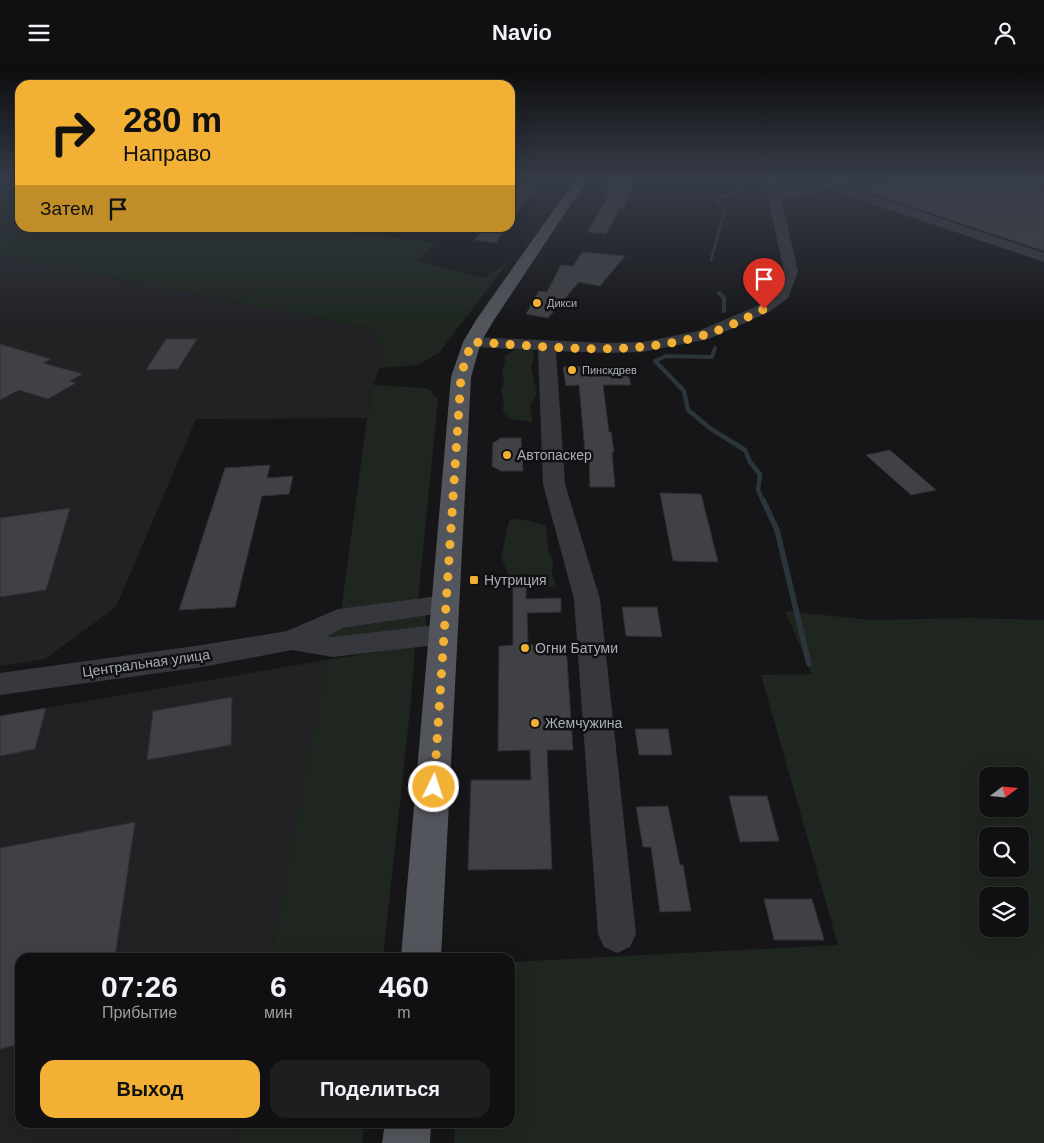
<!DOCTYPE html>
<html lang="ru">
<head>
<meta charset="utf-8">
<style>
	body { margin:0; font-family:Helvetica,sans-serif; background:#1e1e20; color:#f1f3f6; height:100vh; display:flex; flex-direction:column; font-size:19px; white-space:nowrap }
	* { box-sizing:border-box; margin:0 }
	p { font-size:16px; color:#9c9d9f }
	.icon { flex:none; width:28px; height:28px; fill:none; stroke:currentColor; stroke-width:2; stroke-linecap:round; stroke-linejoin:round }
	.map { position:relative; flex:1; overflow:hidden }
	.panel { position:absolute; left:15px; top:888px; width:500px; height:175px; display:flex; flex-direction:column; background:#101012; border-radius:15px; box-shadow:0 5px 20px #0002,0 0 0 1px #303032 }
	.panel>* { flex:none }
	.hud { position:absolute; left:15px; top:15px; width:500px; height:152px; border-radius:15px; box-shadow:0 5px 20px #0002,0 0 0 1px #303032; background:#f2b134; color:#111; overflow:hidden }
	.needle { width:32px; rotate:74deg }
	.controls { position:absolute; left:979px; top:702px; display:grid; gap:10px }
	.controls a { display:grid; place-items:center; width:50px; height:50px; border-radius:10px; background:#101012; box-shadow:0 5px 20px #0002,0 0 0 1px #303032; font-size:25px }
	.pin { position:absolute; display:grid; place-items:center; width:42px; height:42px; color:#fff; margin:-51px -21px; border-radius:50% 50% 50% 0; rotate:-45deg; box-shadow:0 0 5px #0007 }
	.pin .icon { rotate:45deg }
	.me { position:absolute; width:55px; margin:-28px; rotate:4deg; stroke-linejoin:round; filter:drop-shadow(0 0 4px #0008) }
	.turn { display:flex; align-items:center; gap:18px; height:105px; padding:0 25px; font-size:22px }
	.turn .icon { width:65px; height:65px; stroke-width:2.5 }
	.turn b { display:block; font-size:35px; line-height:42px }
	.then { display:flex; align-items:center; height:48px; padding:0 25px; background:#0003; gap:10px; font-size:19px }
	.eta { display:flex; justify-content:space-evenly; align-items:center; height:85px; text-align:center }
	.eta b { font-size:30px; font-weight:700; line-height:35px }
	.primary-button { display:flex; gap:10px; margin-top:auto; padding:10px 25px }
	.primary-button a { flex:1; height:58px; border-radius:15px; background:#f2b134; color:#111; font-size:20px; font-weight:700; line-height:58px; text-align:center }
	.primary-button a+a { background:#1e1e20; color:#f1f3f6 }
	header { display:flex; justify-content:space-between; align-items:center; height:65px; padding:0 25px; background:#101012; font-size:22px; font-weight:700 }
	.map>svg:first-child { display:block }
</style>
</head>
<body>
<header><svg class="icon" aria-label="menu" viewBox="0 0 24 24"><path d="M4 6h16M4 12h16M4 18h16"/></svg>Navio<svg class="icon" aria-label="person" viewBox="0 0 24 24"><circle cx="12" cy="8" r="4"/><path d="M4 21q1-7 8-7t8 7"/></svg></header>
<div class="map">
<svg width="1044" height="1078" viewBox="0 0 1044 1078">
	<rect width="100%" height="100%" fill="#161618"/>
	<!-- built -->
	<path fill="#222225" d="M0 191 373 264 384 291 372 323 367 353 196 354 116 542 45 594 0 601Z
		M326 595 271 892H20V1058H241L237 1078H0V651Z"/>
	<!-- green -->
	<path fill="#1e261f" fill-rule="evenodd" d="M0 112H20V162H292L436 177 416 196 484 213 508 197 439 288 418 300 380 303 384 291 373 264 0 191Z
		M531 284 535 290 531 302 537 328 530 342 533 357 510 354 502 347 504 339 501 325 504 318 502 304 505 297V291L514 285Z
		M373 320 426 323 433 327 432 329 438 334 418 535 341 546 367 354Z
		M514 454 531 456 546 461 548 484 553 496 552 508 556 522H519L511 516 501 492 509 456Z
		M785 546 871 555 970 553 1044 555V1078H454L455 1058H510V897L838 880 761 610 812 609ZM988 711H1020V744H988ZM988 771H1020V804H988ZM988 831H1020V864H988Z
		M425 550 426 563 337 576 324 571 340 564Z
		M415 581 411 637 383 892H271L326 595Z
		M241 1058H364L362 1078H237Z"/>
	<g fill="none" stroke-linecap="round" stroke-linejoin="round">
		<!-- stream-far3 -->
		<path stroke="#2c353c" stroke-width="2.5" d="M740 112 741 114
			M711 195 726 140 718 139 715 133 737 127 740 120"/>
		<!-- stream-far2 -->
		<path stroke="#2c353c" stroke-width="4" d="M719 228 724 233V246
			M662 303 655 296 666 291 712 292 715 283"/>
		<!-- stream-far1 -->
		<path stroke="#2c353c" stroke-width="4.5" d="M661 302 684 326 688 345 711 364 745 385 750 397 760 409 758 425 763 436"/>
		<!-- stream -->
		<path stroke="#2c353c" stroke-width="5.5" d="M763 435 777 465 809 599"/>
	</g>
	<!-- building -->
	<path fill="#404145" stroke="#303034" d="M906 112H1017L1021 116 1044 122V186L859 124Z
		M613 113 636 115 623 144H619L606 169 588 167 609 129H605Z
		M510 120 535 123 510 155Z
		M486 162H506L496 178 474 175Z
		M582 187 625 191 600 221 579 217 548 253 526 249 539 226 547 227 561 200 573 201Z
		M166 274H197L178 304 146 305Z
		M0 279 51 294 43 298 83 309 70 316 76 318 48 334 19 325 0 335Z
		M613 301 626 302 631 320H603L609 367H611L614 387H612L615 422H590L589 387H585L579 320 566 321 563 302Z
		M501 373H521L523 406H501L492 401 493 378Z
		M890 385 936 425 911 430 866 390Z
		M270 400 267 413 293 411 289 429 262 431 235 542 179 545 225 403Z
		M660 428 701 429 718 497 673 496Z
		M70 443 46 525 0 532V453Z
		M513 520H526V534L561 533V547L527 548 528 580H566L573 685H547L552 804 468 805 471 715H531L530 685 498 686 499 581 513 580Z
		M622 542H657L662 572 626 571Z
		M232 632 231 680 147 695 153 646Z
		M46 643 35 684 0 691V651Z
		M635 664H668L672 690H639Z
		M729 731H767L779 776 740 777Z
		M668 741 680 800H683L691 846 660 847 651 782H643L636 742Z
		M135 757 115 892H20V979L0 984V783Z
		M764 834H812L824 875H774Z"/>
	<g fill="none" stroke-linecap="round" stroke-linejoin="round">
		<!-- minor -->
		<path fill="#37383d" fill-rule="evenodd" d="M764 112H776L779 125 796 124 845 113 849 114 851 116 849 118 841 120 1044 188V197L828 124 796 132H781L798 207 788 233 769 247 709 274 643 287 606 288 556 286 565 419 600 534 636 869 630 882 617 888 604 882 598 869 574 534 543 419 538 285 472 282 466 281 463 277 466 273 472 272 606 278 643 277 698 266 757 241 776 228 784 207 768 132 766 129 767 127Z
			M1019 112 1044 113V120L1021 114Z
			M446 530 455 532 459 539 455 546 343 563 327 571 333 572 444 559 454 562 458 569 454 576 444 579 333 592 292 585 202 602 0 630V608L202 580 287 566 338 544Z"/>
		<!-- major -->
		<path fill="#53555c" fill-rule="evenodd" d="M577 112H589L494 255 481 277 471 312 441 892H401L451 312 463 277 476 255Z
			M385 1058H431L430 1078H382Z"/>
	</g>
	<!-- sky -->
	<linearGradient id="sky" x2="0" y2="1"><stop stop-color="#0c0c0d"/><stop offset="0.43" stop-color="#363c48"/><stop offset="1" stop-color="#363c48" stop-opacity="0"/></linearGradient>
	<rect width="1044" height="263" fill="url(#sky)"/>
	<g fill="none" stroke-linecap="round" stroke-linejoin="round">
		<!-- route -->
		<path stroke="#f2b134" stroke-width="9" stroke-dasharray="0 16.2" d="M434 722 461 312 465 296 472 277C548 281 629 293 704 270 725 264 744 254 764 244"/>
	</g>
	<!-- markers -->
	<g fill="#f2b134" stroke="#111113" stroke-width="2">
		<circle cx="537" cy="238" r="5"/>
		<circle cx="572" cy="305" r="5"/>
		<circle cx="507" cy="390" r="5"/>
		<rect x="469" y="510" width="10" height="10" rx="2.5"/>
		<circle cx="525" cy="583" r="5"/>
		<circle cx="535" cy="658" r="5"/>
	</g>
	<g text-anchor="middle" stroke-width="5" stroke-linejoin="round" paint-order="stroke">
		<!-- far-poi labels -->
		<g font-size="11" fill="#a8adb8" stroke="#111113" text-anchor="start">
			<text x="547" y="242">Дикси</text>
			<text x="582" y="309">Пинскдрев</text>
		</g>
		<!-- poi labels -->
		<g font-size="14" fill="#a8adb8" stroke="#111113" text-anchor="start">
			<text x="517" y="395">Автопаскер</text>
			<text x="484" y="520">Нутриция</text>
			<text x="535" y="588">Огни Батуми</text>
			<text x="545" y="663">Жемчужина</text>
		</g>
		<!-- street labels -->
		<g font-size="14" fill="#a8adb8" stroke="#111113">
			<text transform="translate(146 598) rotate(-8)" y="5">Центральная улица</text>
		</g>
	</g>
</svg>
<div class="controls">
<a><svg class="needle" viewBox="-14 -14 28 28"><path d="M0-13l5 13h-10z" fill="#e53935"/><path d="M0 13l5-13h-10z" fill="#9c9d9f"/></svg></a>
<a><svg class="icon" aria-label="search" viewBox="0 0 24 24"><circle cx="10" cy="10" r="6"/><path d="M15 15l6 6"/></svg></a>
<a><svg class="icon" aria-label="layers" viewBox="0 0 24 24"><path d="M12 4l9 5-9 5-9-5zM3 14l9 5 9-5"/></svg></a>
</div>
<div class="pin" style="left:764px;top:244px;background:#d93025"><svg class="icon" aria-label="arrive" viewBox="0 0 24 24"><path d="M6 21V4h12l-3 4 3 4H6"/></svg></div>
<svg class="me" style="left:434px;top:722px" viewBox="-20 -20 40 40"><circle r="17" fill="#f2b134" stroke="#fff" stroke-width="3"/><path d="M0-11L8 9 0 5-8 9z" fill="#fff"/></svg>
<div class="hud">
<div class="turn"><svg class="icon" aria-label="right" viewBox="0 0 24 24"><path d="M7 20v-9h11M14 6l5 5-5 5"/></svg><div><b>280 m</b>Направо</div></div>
<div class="then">Затем<svg class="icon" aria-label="arrive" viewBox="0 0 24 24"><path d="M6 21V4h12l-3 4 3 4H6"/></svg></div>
</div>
<section class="panel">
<div class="eta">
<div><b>07:26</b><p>Прибытие</p></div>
<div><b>6</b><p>мин</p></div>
<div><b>460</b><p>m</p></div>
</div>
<div class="primary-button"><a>Выход</a><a>Поделиться</a></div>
</section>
</div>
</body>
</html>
